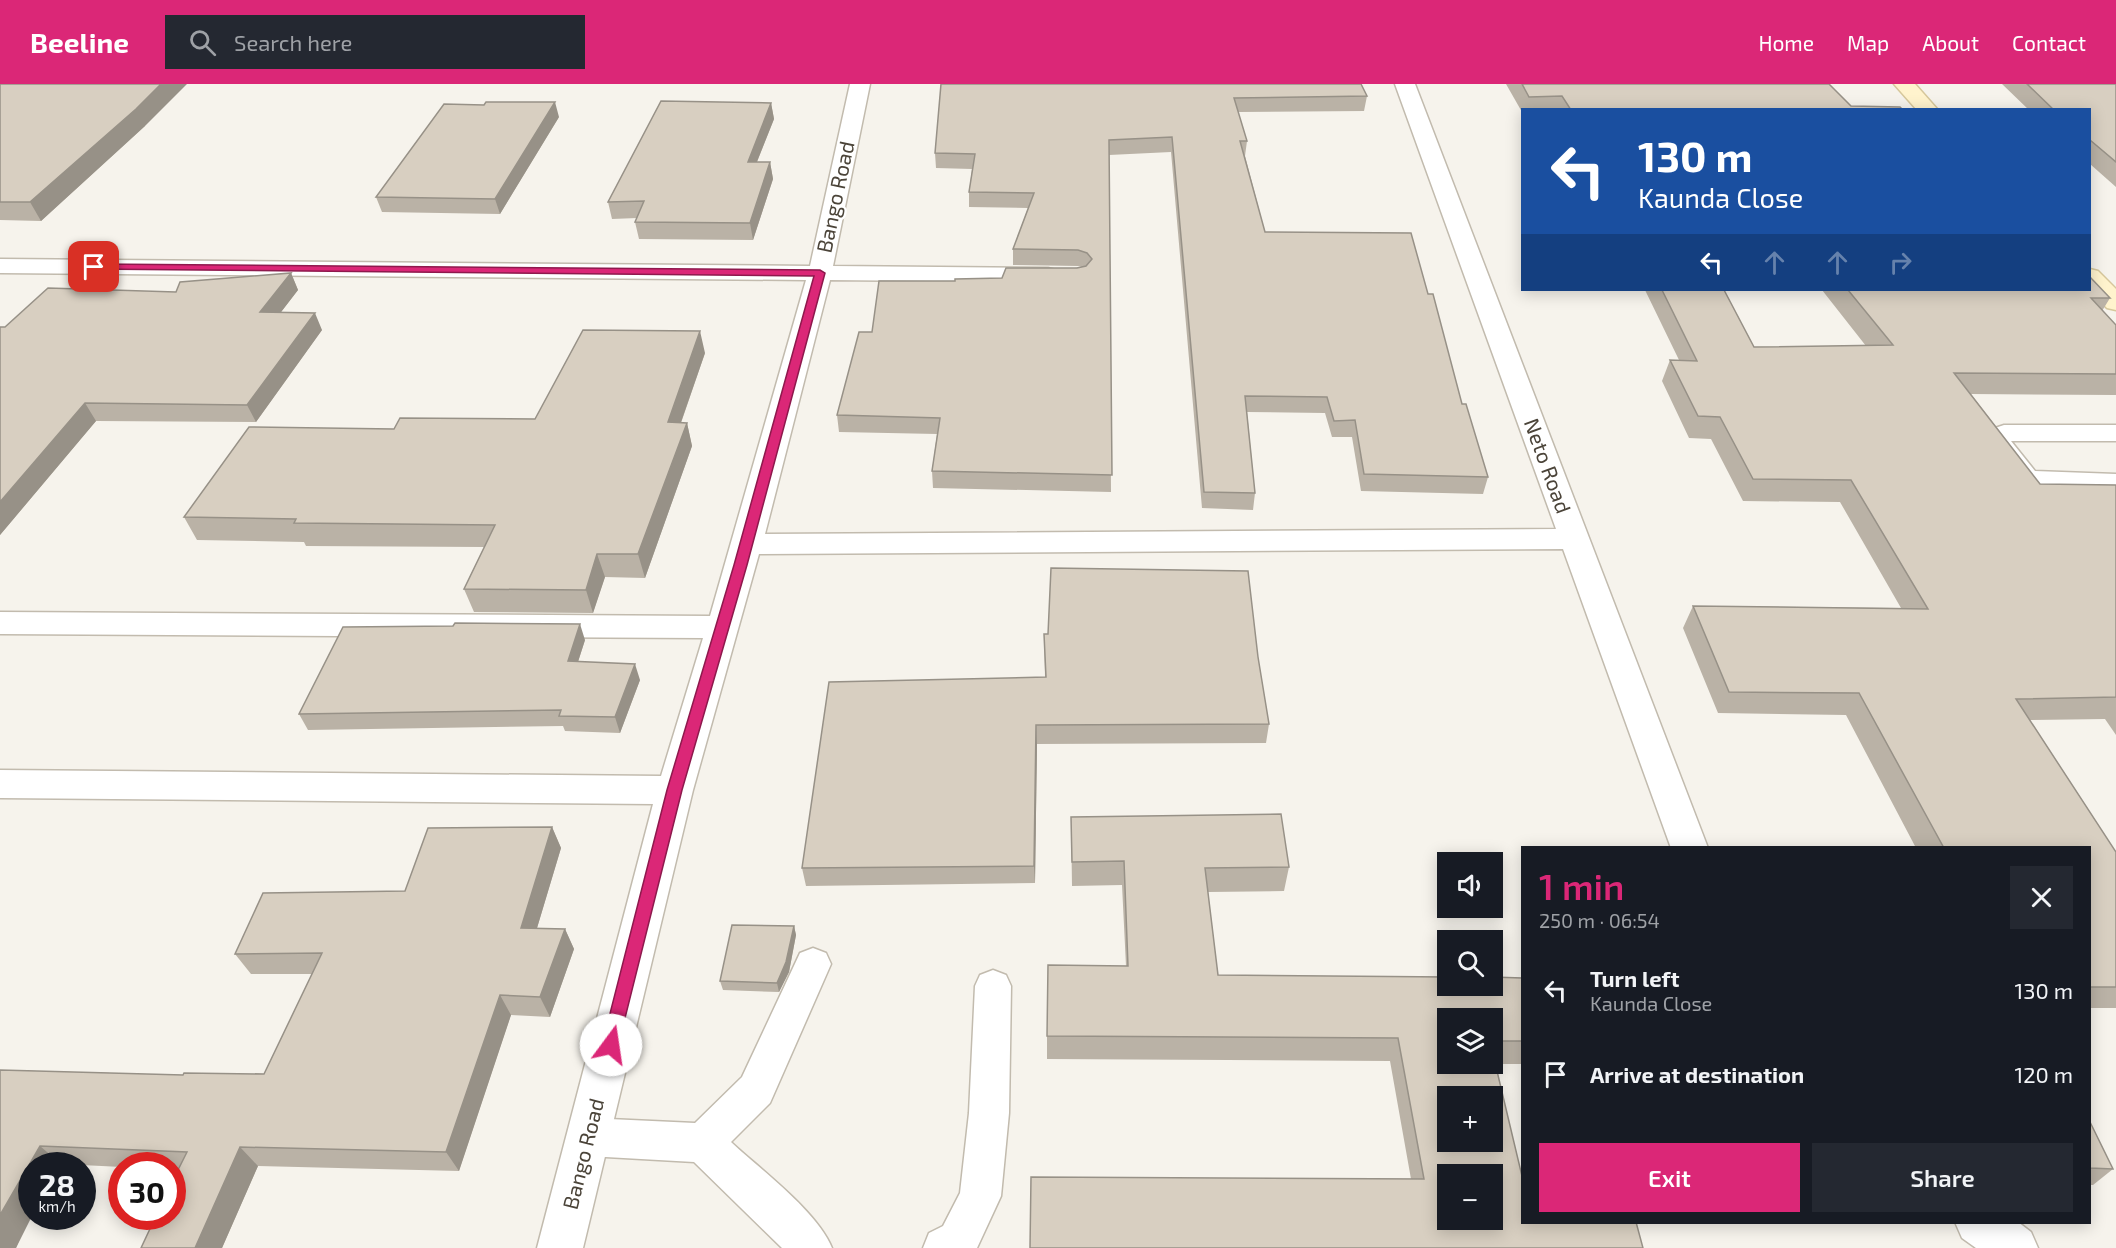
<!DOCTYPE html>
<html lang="en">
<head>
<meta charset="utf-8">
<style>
	body { margin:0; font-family:"Exo 2",sans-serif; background:#242831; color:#f1f3f6; height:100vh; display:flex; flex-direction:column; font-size:22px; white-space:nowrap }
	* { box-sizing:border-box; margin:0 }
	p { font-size:20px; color:#9ea1a6 }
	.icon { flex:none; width:33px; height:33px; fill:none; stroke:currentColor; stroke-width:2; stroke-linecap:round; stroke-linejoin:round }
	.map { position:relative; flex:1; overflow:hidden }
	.panel { position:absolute; left:1521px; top:762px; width:570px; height:378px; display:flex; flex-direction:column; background:#171b24; border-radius:0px; box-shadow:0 3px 15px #0003 }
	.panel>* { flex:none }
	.banner { position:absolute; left:1521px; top:24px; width:570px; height:183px; border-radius:0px; box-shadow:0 3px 15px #0003; background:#1a4fa0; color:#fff; overflow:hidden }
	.tools { position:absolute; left:1437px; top:768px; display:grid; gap:12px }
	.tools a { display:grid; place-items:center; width:66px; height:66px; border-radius:0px; background:#171b24; box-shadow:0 3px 15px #0003; font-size:30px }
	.speed { position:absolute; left:18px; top:1068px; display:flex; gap:12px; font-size:30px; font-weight:700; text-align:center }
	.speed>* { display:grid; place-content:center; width:78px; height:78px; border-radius:50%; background:#171b24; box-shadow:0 3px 15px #0003; line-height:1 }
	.speed small { font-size:15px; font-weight:400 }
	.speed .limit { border:9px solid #d22; background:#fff; color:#111 }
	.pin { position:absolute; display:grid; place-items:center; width:51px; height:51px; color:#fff; margin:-26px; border-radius:12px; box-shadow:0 3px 9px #0006 }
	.me { position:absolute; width:66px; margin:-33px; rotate:14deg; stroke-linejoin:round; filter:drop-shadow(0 0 4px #0008) }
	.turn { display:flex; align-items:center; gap:21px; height:126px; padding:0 18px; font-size:27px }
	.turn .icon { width:78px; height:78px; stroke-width:2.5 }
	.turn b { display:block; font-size:42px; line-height:51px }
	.lanes { display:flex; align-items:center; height:57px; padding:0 18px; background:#0003; justify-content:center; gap:30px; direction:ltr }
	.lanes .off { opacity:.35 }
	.round { display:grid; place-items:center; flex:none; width:63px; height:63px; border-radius:0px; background:#242831 }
	.headline { display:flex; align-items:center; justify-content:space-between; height:102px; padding:0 18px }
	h1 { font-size:36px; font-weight:600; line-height:45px; color:#db2777 }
	.cta { display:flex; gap:12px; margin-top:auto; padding:12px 18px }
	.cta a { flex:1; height:69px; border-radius:0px; background:#db2777; color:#fff; font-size:24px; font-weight:600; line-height:69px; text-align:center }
	.cta a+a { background:#242831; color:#f1f3f6 }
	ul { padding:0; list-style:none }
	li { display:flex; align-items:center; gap:18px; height:84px; padding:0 18px }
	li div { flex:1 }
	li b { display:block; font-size:22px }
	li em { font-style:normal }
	header { display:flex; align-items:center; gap:36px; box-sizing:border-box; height:84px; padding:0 30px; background:#db2777; color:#fff }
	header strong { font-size:28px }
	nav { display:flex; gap:33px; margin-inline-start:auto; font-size:21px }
	.search { width:420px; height:54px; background:#242831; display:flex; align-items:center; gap:15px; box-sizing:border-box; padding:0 21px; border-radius:0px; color:#9ea1a6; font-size:22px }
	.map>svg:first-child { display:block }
</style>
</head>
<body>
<header>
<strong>Beeline</strong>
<div class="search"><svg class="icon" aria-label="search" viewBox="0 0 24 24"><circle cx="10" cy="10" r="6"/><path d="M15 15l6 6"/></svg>Search here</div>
<nav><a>Home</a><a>Map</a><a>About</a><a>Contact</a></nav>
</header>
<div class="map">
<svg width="2116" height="1164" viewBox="0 0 2116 1164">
	<rect width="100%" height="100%" fill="#f6f3ec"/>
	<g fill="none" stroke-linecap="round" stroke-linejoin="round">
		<!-- lane casing -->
		<g stroke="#c2bbae" stroke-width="3">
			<path id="lane" d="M2004 341H2116V357H2011L2035 387 2116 390V406L2044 405 2018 400 1983 354 1995 344Z
				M813 864 826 869 831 880 770 1019 731 1058C761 1086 817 1127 832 1164H782L694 1078 588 1072 574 1066 568 1053 574 1040 588 1034 695 1039 742 993 800 869Z
				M993 886 1006 891 1011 902 1009 1029 1001 1112 977 1164H923L929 1149 943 1142 960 1109 969 1029 975 902 980 891Z"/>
		</g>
		<!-- street casing -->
		<g stroke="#c2bbae" stroke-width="3">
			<path id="street" d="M850 0H870L833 182 1048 184 1056 186 1060 191 1056 196 1048 198 830 196 765 450 1556 445 1395 0H1415L1708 764H1671L1563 465 759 470 693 706 583 1164H537L653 720 0 714V686L661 692 703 554 0 550V528L710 532 806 196 0 189V175L810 182Z
				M1955 1138H2018L2031 1148 2038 1164H1976L1962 1154Z"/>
		</g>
		<!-- secondary casing -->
		<g stroke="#d6c79b" stroke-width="3">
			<path id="secondary" d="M1894 0H1915L1938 26H1917Z
				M2090 185 2098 187 2116 205V226L2107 224 2089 206Z"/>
		</g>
		<!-- lane -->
		<use href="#lane" fill="#fff" fill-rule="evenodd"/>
		<!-- street -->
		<use href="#street" fill="#fff" fill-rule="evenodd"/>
		<!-- secondary -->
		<use href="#secondary" fill="#fff3cd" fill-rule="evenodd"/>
	</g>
	<!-- wall -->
	<path fill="#bab2a6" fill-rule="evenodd" d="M0 0 145 42 41 137 0 136Z
		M941 0 1367 12 1364 27 1238 28 1247 57 1245 72 1265 148 1428 210 1462 320 1488 393 1483 410 1361 407 1352 353H1332L1325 329 1247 328 1255 409 1253 426 1202 424 1171 68 1109 71 1111 408 933 404 932 387 937 350 839 348 837 331 872 248 955 197 1002 194 1082 183 1078 182 1013 181V165L1028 124 969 123V108L972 85 936 84 935 69Z
		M1506 0H1829L1851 22 1903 26H1522V28Z
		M2002 0H2116V103L2090 80V26H2029Z
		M771 19 774 35 757 78H770L773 95 753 156 639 155 635 138 637 134 612 135 608 118Z
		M559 33 500 130 382 128 376 113Z
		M291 189 298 206 281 228 322 246 256 338 96 337 0 451V243H5L176 208Z
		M1645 206H1724L1754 263 1866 262 1822 206H2090L2110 214 2102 227 2116 241V311L1971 310 2040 400 2116 401V651L2105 635 2030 636 2116 768V924H2090V764H1916L1846 631 1718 629 1683 544 1693 522 1901 524 1840 418 1743 417 1711 355 1689 354 1662 297 1670 276H1679Z
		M705 269 681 339H687L692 362 645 494 605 493 593 529 474 528 464 505 484 463 306 462 304 458 197 456 184 433 394 345 535 335Z
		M1044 550 1258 573 1269 640 1266 659 1037 660 1035 799 806 802 802 784 1045 593Z
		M585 556 578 578 640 596 620 649 565 647 563 642 308 646 299 630Z
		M1071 733 1289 783 1284 807 1208 808 1218 891 1522 894V980H1496L1522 1138 1411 1095 1390 977 1047 975V952L1126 882 1122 801 1072 802ZM1492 934V980H1448Z
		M552 743 561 764 537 844 565 845 574 865 550 933 511 931 459 1087 258 1082 222 1164H141L179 1085H172V1082H122V1083L61 1080V1082H32L21 1152 16 1164H0V986L183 991 264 990 312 890H251L235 870 405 807Z
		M794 842 796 851 789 888 779 908 723 906 720 897Z
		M2090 1038 2113 1085 2093 1101H2090Z"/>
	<!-- shaded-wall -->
	<path fill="#979187" d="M161 0H187L145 42 41 137 30 118Z
		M555 18 559 33 500 130 495 115Z
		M771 19 774 35 750 95 748 78Z
		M770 78 773 95 753 156 750 139Z
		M291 189 298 206 268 245 260 228Z
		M315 229 322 246 256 338 247 321Z
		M700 247 705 269 673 361 668 338Z
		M85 319 96 337 0 451V418Z
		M687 339 692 362 645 494 638 470Z
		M597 470 605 493 593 529 586 506Z
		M580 540 585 556 573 593 568 577Z
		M635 580 640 596 620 649 615 633Z
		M1036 641 1037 660 1035 799 1034 782Z
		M552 743 561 764 531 864 521 844Z
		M794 842 796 851 789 888 779 908 777 899Z
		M565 845 574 865 550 933 540 913Z
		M500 911 511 931 459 1087 446 1068Z
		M40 1062 61 1080V1082H32V1132L16 1164H0V1131Z
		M240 1063 258 1082 222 1164H195Z"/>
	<!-- building -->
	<path fill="#d8cfc1" stroke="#979187" stroke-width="1.5" fill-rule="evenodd" d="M0 0H161L136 25 30 118H0Z
		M941 0H1361L1367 12 1234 14 1247 57H1240L1265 148 1411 149 1428 210H1433L1462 320H1466L1488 393 1364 390 1355 336 1334 337 1327 313 1245 312 1255 409 1204 408 1172 53 1109 56 1112 391 932 387 940 334 837 331 859 248H872L879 197H955V195L1002 194 1006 184H1077L1086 182 1092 175 1087 169 1078 166 1013 165 1034 109 969 108 975 70 935 69Z
		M1522 0H1829L1851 22 1900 23 1903 26H1571L1562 12 1529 13Z
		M2027 0H2116V78L2090 56V26H2054Z
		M661 17 771 19 748 78H770L750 139 635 138 644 117 608 118Z
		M486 18H555L495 115 376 113 444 20 484 21Z
		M291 189 260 228 315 229 247 321 85 319 0 418V243H5L48 204 176 208 180 198Z
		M2090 193 2110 214H2091L2116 241V290L1954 289 2040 400 2116 401V613L2016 615 2116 768V903H2090V764H1944L1859 609 1729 608 1693 522 1928 525 1851 396 1753 395 1720 333 1698 332 1670 276 1697 277 1662 206H1724L1754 263 1893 261 1848 206H2090Z
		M583 246 700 247 668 338 687 339 638 470H597L586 506 464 505 495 441 294 439 296 435 184 433 249 343 394 345 400 334 535 335Z
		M1051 484 1248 487 1258 573 1269 640 1036 641 1034 782 802 784 829 598 1046 593 1044 550H1048Z
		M455 539 580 540 568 577 635 580 615 633 559 632 561 626 299 630 343 543 453 542Z
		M1281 730 1289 783 1205 784 1218 891 1448 893V902H1492V893L1522 894V957H1492V934H1448V980H1492V966L1522 1092V1138H1636L1643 1164H1030L1031 1093 1424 1095 1398 954 1047 952 1048 881 1128 882 1124 777 1072 778 1071 733ZM1448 1012H1492V1058H1448ZM1448 1090H1492V1136H1448Z
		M552 743 521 844 565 845 540 913 500 911 446 1068 240 1063 195 1164H141L156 1132H172V1098L187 1068 40 1062 0 1131V986L183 991 184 989 264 990 322 869 235 870 263 809 405 807 428 744Z
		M732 841 794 842 786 878 777 899 720 897Z
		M2090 1038 2113 1085 2090 1084Z"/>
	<!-- route -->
	<path fill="#db2777" stroke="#8e194d" stroke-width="1.5" d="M94 180 820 186 825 189 747 481 682 706 617 966 611 968 605 966 602 961 667 706 734 481 814 192 90 185 89 183Z"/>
	<g text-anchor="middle" stroke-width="4.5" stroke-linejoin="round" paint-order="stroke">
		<!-- street labels -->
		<g font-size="21" fill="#4b4439" stroke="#fff">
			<text transform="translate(836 113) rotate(-78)" y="7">Bango Road</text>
			<text transform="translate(1547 382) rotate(70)" y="7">Neto Road</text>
			<text transform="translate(584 1070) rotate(-76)" y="7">Bango Road</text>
		</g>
	</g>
</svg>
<div class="tools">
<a><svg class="icon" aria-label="sound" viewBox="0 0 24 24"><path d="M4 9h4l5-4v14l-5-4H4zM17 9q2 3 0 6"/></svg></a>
<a><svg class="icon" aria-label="search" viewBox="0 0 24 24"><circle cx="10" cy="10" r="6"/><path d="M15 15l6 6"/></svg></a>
<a><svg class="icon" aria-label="layers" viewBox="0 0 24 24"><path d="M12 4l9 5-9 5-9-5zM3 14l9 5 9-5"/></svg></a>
<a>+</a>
<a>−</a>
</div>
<div class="speed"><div>28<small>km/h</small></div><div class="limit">30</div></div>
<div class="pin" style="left:94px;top:183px;background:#d93025"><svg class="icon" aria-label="arrive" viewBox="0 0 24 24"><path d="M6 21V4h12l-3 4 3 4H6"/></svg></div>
<svg class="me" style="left:611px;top:961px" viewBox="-20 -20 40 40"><circle r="19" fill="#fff"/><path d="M0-13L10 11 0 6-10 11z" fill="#db2777"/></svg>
<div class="banner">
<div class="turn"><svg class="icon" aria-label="left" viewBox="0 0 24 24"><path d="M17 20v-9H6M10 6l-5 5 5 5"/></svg><div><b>130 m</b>Kaunda Close</div></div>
<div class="lanes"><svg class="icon" aria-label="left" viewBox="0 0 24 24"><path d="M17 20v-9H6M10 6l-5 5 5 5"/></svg><svg class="icon off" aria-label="ahead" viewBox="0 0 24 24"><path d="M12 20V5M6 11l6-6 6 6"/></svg><svg class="icon off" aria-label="ahead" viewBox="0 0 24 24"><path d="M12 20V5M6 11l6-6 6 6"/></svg><svg class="icon off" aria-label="right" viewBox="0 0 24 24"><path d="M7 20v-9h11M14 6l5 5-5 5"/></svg></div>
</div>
<section class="panel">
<div class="headline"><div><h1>1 min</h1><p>250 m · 06:54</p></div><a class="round"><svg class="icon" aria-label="close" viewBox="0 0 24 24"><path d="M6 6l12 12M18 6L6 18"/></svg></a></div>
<ul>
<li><svg class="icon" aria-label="left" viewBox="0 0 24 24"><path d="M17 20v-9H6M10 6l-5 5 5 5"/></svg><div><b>Turn left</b><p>Kaunda Close</p></div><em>130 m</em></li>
<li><svg class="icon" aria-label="arrive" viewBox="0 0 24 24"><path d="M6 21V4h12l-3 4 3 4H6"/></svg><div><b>Arrive at destination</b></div><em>120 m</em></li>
</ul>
<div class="cta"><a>Exit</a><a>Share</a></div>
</section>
</div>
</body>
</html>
